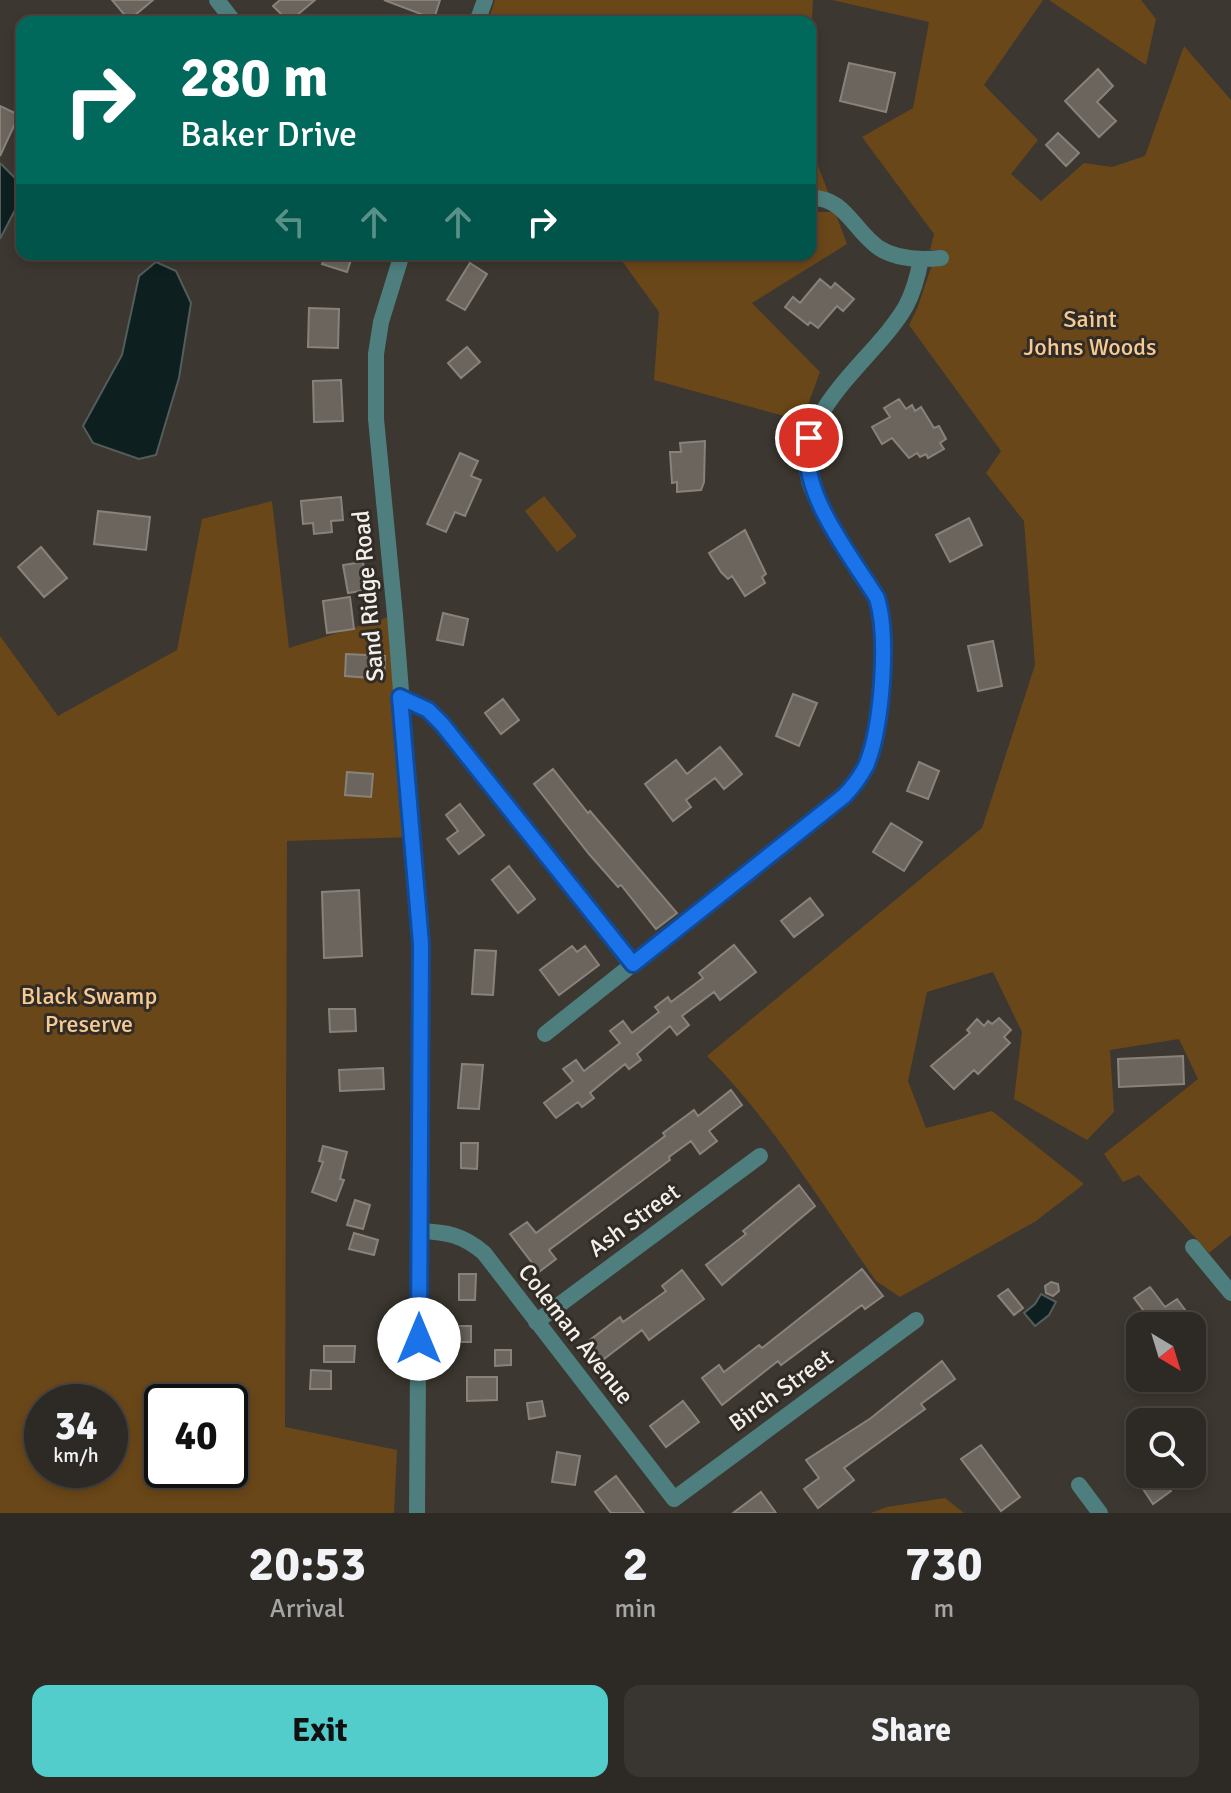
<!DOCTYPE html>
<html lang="en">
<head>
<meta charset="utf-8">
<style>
	body { margin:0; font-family:Signika,sans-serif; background:#393531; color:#f1f3f6; height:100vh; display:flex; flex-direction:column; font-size:30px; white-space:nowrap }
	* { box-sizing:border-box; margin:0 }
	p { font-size:26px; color:#a7a6a6 }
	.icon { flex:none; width:44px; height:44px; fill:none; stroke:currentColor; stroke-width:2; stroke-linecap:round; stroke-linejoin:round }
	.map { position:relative; height:1513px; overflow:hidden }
	.details { display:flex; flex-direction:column; background:#2d2924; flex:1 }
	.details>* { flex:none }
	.guide { position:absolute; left:16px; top:16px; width:800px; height:244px; border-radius:16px; box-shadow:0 4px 12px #0003,0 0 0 2px #484541; background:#00695c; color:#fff; overflow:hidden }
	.needle { width:52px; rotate:142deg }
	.tools { position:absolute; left:1126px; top:1312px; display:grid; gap:16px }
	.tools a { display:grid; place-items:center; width:80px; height:80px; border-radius:16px; background:#2d2924; box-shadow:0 4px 12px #0003,0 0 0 2px #484541; font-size:40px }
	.speed { position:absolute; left:24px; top:1384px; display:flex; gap:16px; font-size:40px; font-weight:700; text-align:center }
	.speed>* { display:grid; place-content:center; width:104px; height:104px; border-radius:50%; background:#2d2924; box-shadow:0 4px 12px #0003,0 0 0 2px #484541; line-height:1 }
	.speed small { font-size:20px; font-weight:400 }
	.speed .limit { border:4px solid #111; border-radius:12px; background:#fff; color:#111 }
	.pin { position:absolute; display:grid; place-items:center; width:68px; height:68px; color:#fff; margin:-34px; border:4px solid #fff; border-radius:50%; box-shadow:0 2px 8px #0007 }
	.me { position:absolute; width:88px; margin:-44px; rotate:0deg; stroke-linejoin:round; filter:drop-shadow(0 0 6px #0008) }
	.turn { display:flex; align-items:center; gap:28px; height:168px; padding:0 32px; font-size:36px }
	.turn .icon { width:104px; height:104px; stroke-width:2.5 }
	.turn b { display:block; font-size:56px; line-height:68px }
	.lanes { display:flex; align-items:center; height:76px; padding:0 32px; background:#0003; justify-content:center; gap:40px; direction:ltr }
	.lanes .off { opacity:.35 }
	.eta { display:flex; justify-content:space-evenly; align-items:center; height:136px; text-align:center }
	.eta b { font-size:48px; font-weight:800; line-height:56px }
	.primary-button { display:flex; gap:16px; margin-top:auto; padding:16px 32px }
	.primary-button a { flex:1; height:92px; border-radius:16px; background:#52cdcc; color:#111; font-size:32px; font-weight:800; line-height:92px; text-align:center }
	.primary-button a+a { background:#393531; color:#f1f3f6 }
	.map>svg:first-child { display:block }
</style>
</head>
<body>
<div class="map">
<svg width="1231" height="1513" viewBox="0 0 1231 1513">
	<rect width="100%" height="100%" fill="#3c3730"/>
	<!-- green -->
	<path fill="#6a4718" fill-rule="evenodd" d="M495 0H813L810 54V22H488Z
		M832 0H1043L984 85 1038 140 1011 174 1041 201 1084 163 1112 167 1145 156 1184 46 1231 100V1235L1209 1253 1139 1175 1123 1182 1104 1154 1198 1079 1179 1039 1110 1050 1114 1112 1087 1140 1014 1099 1022 1032 993 972 927 992 908 1081 926 1128 992 1111 1084 1184 1036 1221 900 1297 876 1281C822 1205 773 1122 707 1056L982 828 1035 665 1024 521 986 473 1001 451 909 325 917 309 937 250H930L934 234 862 137 913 108 929 22Z
		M1049 0H1141L1156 19 1146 65Z
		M810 144 828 192 810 193Z
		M810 212H835L847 244 752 303 820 372 802 421 654 380 659 312 617 254H810Z
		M544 496 577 536 557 552 525 511Z
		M272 501 289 648 395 615 413 837 287 841 285 1427 397 1450 394 1513H0V636L58 716 177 650 202 519ZM42 1402H110V1470H42ZM162 1402H230V1470H162Z
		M945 1498 964 1513H871L887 1507Z"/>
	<!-- water -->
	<path fill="#0e1f1f" stroke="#535d5c" stroke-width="2" d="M0 163 16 179 15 210 0 239Z
		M156 262 176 271 191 303 179 378 156 455 139 459 93 443 83 426 122 355 139 276Z
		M1041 1294 1056 1302 1049 1315 1035 1326 1024 1313 1035 1304Z"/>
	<!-- building -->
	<path fill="#6b655d" stroke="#89827a" stroke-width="2" d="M112 0H153L129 20Z
		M280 0H315L289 22 273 6Z
		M384 0H440L434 19Z
		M849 63 895 73 886 112 840 101Z
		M1098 69 1113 86 1097 102 1116 121 1099 137 1065 101Z
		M0 106 19 115 0 156Z
		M1058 133 1079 153 1066 166 1046 145Z
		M326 254H353L347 272 322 264Z
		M470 263 487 274 465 310 447 300Z
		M820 279 831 288 835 283 854 299 843 311 837 306 818 328 810 322 808 325 785 307 793 297 800 303Z
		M309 308 339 309 338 348 308 347Z
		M467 347 480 362 461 378 448 363Z
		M341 380 343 421 314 422 313 381Z
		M899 399 906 409 912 405 915 411 921 407 934 428 939 426 946 439 940 443 944 449 928 458 926 454 920 457 917 453 909 458 892 438 882 444 872 427 890 417 884 408Z
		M705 441 704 482 701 490 677 492V482L672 483 670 452H681L680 443Z
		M460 453 478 461 471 476 481 480 465 516 455 512 446 532 427 524Z
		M341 497 343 520 331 521 332 532 314 534 313 523 303 524 301 501Z
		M98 511 150 517 146 550 94 544Z
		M969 518 982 545 950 562 936 535Z
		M745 530 766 574 762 577 765 583 745 596 732 576 728 579 721 572 709 553Z
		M41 547 67 578 44 597 18 567Z
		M363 562 367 590 348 593 343 565Z
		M350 597 354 629 327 633 323 601Z
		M443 613 468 619 463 645 437 640Z
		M993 641 1002 686 978 691 968 646Z
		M346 654 385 656 384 679 345 676Z
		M793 694 817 703 799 746 776 736Z
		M503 699 519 720 501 734 485 713Z
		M720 747 742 774 724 789 715 778 686 800 691 807 673 821 645 784 676 760 687 774Z
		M919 762 939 771 928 799 907 791Z
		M553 769 588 813 590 811 677 913 656 929 621 885 618 887 589 854 534 784Z
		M347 772 373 774 371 797 345 795Z
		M460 804 484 835 459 854 447 839 458 831 446 815Z
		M891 823 922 842 904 871 873 852Z
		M509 866 535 899 518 913 492 880Z
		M359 890 362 956 324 958 322 892Z
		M810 898 823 915 794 937 781 921Z
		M734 945 756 972 720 1000 714 992 682 1016 689 1025 677 1035 670 1026 637 1054 641 1060 629 1069 625 1064 590 1093 594 1098 582 1107 578 1102 556 1118 544 1103 573 1081 563 1069 576 1060 584 1071 620 1043 610 1031 623 1021 632 1033 659 1012 655 1007 668 997 671 1002 703 978 699 973Z
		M572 946 577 952 585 946 599 965 559 995 540 970Z
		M475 950 496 951 493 995 472 994Z
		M329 1009H355L356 1031 330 1032Z
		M999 1018 1011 1030 1004 1037 1010 1043 978 1074 974 1070 954 1089 931 1066 970 1033 967 1030 977 1019 984 1026 988 1021 992 1024Z
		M1183 1056 1184 1084 1119 1087 1118 1059Z
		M462 1064 483 1065 479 1109 458 1108Z
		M383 1068 384 1089 340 1091 339 1070Z
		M731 1090 742 1105 709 1131 717 1141 700 1154 691 1141 669 1157 670 1160 549 1250 556 1259 539 1272 510 1234 527 1222 536 1233 665 1136 663 1133 694 1110 698 1116Z
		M461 1143H478L477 1169 461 1168Z
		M323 1146 347 1152 340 1179 344 1180 336 1201 312 1192 323 1162 319 1161Z
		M799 1185 815 1206 722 1285 706 1265 746 1234 743 1231Z
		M355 1200 370 1205 363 1229 347 1225Z
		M354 1233 378 1240 374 1255 349 1249Z
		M862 1269 883 1296 865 1309 862 1305 781 1365 778 1361 722 1405 702 1378 719 1365 724 1372 759 1345 762 1348Z
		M682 1270 704 1299 649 1340 642 1330 600 1362 586 1343 620 1317 623 1322 666 1291 662 1286Z
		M459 1274H476L475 1300H459Z
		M1051 1282 1058 1284 1059 1291 1053 1296 1046 1293 1045 1286Z
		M1150 1287 1165 1307 1177 1299 1197 1326H1168L1158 1313 1150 1319 1134 1298Z
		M1008 1289 1023 1308 1014 1315 998 1296Z
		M450 1326H471V1342H450Z
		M324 1346H355L354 1362H324Z
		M495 1350H511V1365L495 1366Z
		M942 1361 955 1379 921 1404 925 1409 844 1468 854 1480 818 1508 804 1489 819 1478 806 1460 871 1418Z
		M311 1370 331 1371V1389H310Z
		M467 1377H497V1400L467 1401Z
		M542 1401 545 1416 529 1419 527 1403Z
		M683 1401 699 1422 666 1447 650 1426Z
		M981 1445 1020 1497 1001 1511 961 1459Z
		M557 1452 580 1456 575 1485 552 1482Z
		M1133 1474H1159L1171 1491 1153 1504Z
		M616 1476 644 1513H611L595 1492Z
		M761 1492 776 1513H733Z"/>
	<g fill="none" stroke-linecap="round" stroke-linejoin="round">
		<!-- minor -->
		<path stroke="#4e7e7e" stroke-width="16" d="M217 0 234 22
			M477 22 485 0
			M810 198C844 196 854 231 879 248 896 259 921 260 941 258
			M402 254 381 322 376 354V419L395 615 421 944 417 1513
			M400 697 428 710 442 724 633 964
			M545 1034 844 796C853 787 860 777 866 766 882 730 888 635 877 598 863 575 849 553 835 530 827 516 817 502 811 487 786 415 875 361 906 306 914 291 918 275 921 259
			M420 1231C447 1232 463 1235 484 1253L674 1499 916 1320
			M1193 1247 1231 1293
			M536 1322 760 1156
			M1079 1485 1100 1513"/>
	</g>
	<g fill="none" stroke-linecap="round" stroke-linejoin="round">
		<!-- route casing -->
		<g stroke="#114b97" stroke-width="20">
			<path id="route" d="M419 1339 421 944 400 697 428 710 442 724 633 964 844 796C853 787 860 777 866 766 882 728 889 637 877 598 850 554 797 490 809 438"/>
		</g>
		<!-- route -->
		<use href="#route" stroke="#1a73e8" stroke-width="14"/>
	</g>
	<g text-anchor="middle" stroke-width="6" stroke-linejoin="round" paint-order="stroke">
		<!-- park labels -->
		<g font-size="24" fill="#f8ca93" stroke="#322c26">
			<text x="1090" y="327">Saint<tspan x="1090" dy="28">Johns Woods</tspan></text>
			<text x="89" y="1004">Black Swamp<tspan x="89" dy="28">Preserve</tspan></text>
		</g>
		<!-- street labels -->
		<g font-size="24" fill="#f3efeb" stroke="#322c26">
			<text transform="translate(368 596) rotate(-95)" y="8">Sand Ridge Road</text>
			<text transform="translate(634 1220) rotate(-36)" y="8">Ash Street</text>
			<text transform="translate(576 1334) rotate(52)" y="8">Coleman Avenue</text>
			<text transform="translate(781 1390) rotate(-36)" y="8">Birch Street</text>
		</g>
	</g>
</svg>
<div class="tools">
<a><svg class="needle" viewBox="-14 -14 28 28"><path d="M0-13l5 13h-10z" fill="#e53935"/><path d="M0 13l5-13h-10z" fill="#a7a6a6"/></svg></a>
<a><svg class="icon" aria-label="search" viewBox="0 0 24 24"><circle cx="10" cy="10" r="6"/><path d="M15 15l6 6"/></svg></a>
</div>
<div class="speed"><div>34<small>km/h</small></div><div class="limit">40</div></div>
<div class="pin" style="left:809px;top:438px;background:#d93025"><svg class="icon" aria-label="arrive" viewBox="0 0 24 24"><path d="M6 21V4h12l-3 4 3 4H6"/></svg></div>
<svg class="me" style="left:419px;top:1339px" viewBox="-20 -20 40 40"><circle r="19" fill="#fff"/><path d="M0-13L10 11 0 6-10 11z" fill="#1a73e8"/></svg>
<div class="guide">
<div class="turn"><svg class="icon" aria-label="right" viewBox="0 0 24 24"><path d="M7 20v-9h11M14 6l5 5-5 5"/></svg><div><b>280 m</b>Baker Drive</div></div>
<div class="lanes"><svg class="icon off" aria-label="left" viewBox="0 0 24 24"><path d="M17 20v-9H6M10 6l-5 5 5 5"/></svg><svg class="icon off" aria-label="ahead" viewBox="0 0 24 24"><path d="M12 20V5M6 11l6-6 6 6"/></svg><svg class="icon off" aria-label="ahead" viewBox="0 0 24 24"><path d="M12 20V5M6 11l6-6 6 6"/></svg><svg class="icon" aria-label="right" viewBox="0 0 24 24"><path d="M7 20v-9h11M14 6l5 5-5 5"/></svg></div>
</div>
</div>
<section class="details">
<div class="eta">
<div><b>20:53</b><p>Arrival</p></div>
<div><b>2</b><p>min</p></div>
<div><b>730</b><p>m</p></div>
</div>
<div class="primary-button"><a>Exit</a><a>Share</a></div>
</section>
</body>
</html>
